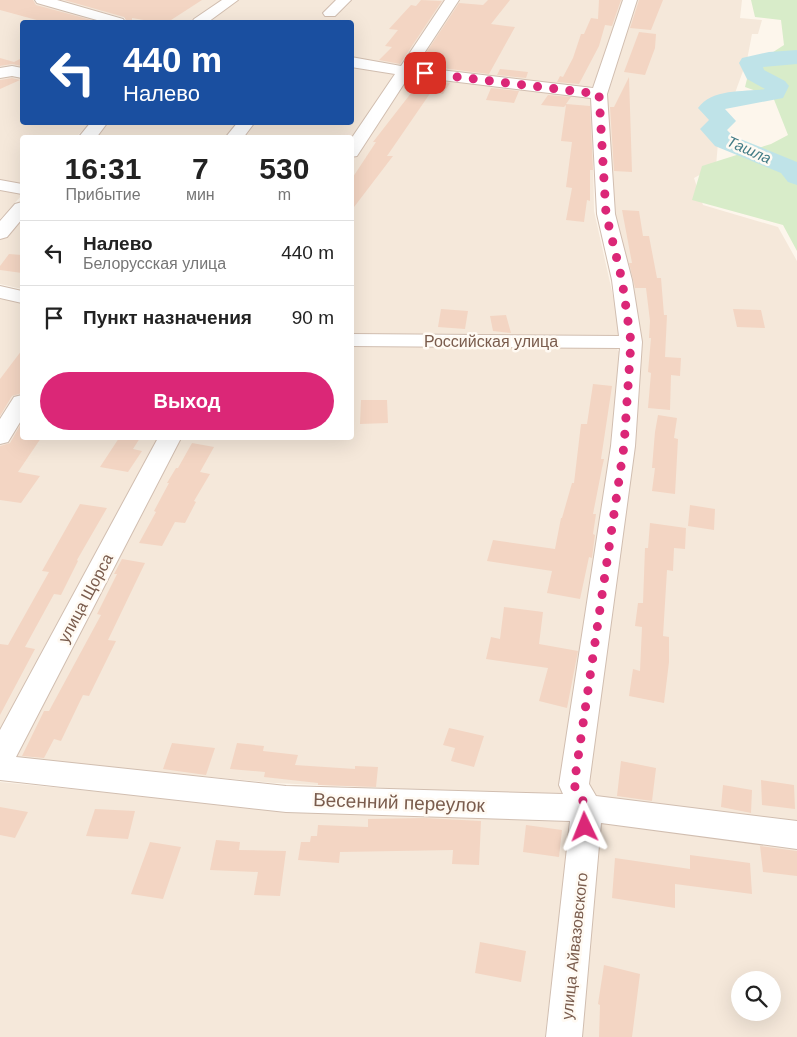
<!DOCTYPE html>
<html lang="ru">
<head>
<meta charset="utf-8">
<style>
	body { margin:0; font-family:Arial,sans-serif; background:#f6f6f6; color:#222; height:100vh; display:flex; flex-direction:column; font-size:19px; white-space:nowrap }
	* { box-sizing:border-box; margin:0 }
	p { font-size:16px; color:#767676 }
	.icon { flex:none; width:28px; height:28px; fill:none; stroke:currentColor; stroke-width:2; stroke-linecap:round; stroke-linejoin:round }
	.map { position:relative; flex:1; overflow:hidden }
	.panel { position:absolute; left:20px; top:135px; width:334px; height:305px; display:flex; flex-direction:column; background:#fff; border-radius:5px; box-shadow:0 5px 20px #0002 }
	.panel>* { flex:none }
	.banner { position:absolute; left:20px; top:20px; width:334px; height:105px; border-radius:5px; box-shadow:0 5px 20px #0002; background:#1a4fa0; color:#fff; overflow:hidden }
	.controls { position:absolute; left:731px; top:971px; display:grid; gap:10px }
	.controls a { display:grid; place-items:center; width:50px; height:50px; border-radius:50%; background:#fff; box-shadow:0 5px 20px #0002; font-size:25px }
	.pin { position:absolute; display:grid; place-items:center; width:42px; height:42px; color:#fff; margin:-21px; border-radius:10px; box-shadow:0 2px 8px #0006 }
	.me { position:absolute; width:55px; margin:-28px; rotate:358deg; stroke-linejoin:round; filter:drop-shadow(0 0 4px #0008) }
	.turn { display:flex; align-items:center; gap:18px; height:105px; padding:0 20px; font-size:22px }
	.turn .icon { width:65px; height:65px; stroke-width:2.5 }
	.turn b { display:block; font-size:35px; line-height:42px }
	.eta { display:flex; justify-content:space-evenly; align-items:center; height:85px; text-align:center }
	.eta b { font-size:30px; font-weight:600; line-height:35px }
	.primary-button { display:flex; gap:10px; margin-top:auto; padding:10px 20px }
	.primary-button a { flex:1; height:58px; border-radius:30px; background:#db2777; color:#fff; font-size:20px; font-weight:600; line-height:58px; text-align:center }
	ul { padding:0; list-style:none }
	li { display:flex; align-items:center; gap:15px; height:65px; padding:0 20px; border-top:1px solid #e0e0e0 }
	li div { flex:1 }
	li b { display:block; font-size:19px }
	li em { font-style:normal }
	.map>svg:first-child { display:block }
</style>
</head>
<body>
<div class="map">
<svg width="797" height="1037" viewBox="0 0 797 1037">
	<rect width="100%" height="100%" fill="#fdf6ec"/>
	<!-- residential -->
	<path fill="#f5e8da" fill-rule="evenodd" d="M0 0H38L117 22H22V122L90 123 76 137 22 138V195L0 219Z
		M56 0H224L192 22H140Z
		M236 0H447L402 65 351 59V22H204Z
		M457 0H626L594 86 585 88 418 68 415 66Z
		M635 0H742L740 18 762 20 758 34H752L747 60 735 93 716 98 707 107 712 119 706 128 718 143 716 166 694 178 703 205 778 227 797 261V827L592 801 585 784 630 427 610 208 606 95Z
		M351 62 398 71 351 145V138H238L251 123 351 122Z
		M408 73 592 96 594 211 622 336 618 338 351 335V163Z
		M106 123H238L225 137 93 138Z
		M22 214V289L0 284V237Z
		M0 297 22 302V394L0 429Z
		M351 342 605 344 617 349 620 353 615 438 565 788 558 796 274 783 8 758 176 438H351Z
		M22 409V438H159L102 541 0 744V445Z
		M0 782 233 805 565 817 570 825 545 1037H0Z
		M598 818 797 842V1037H578ZM740 980H772V1012H740Z"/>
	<!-- green -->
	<path fill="#d8ecc9" d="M751 0H797V251L783 225 692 200 702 166 771 144 788 135 773 97 745 87 750 67 784 45 781 20 755 17Z"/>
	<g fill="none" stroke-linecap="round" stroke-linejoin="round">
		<!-- river -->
		<path fill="#bfe3e8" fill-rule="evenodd" d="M797 50V64L763 67 764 70 785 81 789 86 783 98 725 109 736 121 727 130 733 136 797 162V185L788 182 781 173 715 146 700 129 709 120 698 108C712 88 744 92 765 89L747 79 739 63 742 58 769 52Z"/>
	</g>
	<!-- building -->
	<path fill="#f3d5c3" d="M0 0H33L36 5 99 22H44L0 10Z
		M64 0H202L168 22H155L132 18V22H127L124 17Z
		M421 0 442 1 400 64 379 60 392 47 385 46 398 30 389 29 411 5 416 6Z
		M488 0H510L491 24 515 27 489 74 418 65 459 3 483 5Z
		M599 0H621L612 26 605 25 599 46 579 84 557 82 560 76 563 77 573 58 581 34H584L591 18 598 19Z
		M639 0H663L651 30 630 28Z
		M639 32 656 34 655 48 645 75 624 72Z
		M0 58 14 62 22 58V66L12 64 0 66Z
		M500 69 528 72 526 78 497 75Z
		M629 77 632 172 614 171 610 107H614Z
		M12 78 20 80 0 89V80Z
		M422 79 450 83 443 94 431 92 387 156H393L351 211V180L376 142H373Z
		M491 88 519 91 514 103 486 100Z
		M548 95 571 97 566 104 590 106 593 170H590V201L587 200 584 222 566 220 572 188 566 187 572 142 561 141 566 105 564 107 541 105Z
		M622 210 639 211 643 236H649L657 278H661L664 315H667L665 357 681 358 680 376 671 375 670 410 648 408 651 373 648 372 651 338H649L650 321 646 288H635L629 263H632Z
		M9 254 22 255V273L0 270V266Z
		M441 309 468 311 465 329 438 327Z
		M733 309 761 310 765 328 737 327Z
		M506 315 511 333 493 331 490 316Z
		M22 350V393L12 396 0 416V379Z
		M593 384 612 386 601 459H604L602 468 593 514H596L593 534 595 535 592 558 589 557 580 599 547 593 552 571 487 561 493 540 555 549 561 518H562L572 483H574L581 424H587Z
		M361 400H387L388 423 360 424Z
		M658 415 677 418 674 438 678 439 675 494 652 491 655 468H652L655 432Z
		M22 422V438H41L18 472 40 476 21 503 0 500V446L10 443Z
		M119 438H140L133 449 142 451 128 472 100 467Z
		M192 443 214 447 200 472 210 474 194 501 196 502 185 523 175 522 162 546 139 543 156 512 154 511 169 483H167L176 468H178Z
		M80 504 107 508 77 560 78 561 61 595 54 594 25 647 35 649 0 715V644L8 645 49 572 42 571Z
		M690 505 715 509 714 530 688 526Z
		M650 523 686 528 685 549 674 548 673 571 667 570 663 636 669 637V662L664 703 629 696 633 669 640 671 642 627 635 626 638 603H643L645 548H648Z
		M122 559 145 563 108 640 116 641 89 696 83 695 61 741 54 739 44 758 22 756 44 711H49L101 615 97 614 117 574H114Z
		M504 607 543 612 539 644 578 651 567 708 539 701 548 668 486 659 491 637 500 639Z
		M449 728 484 736 474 767 451 761 455 748 443 745Z
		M172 743 215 748 206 775 163 769Z
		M237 743 264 746 263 751 298 755 295 765 355 769V766L378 767 376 787 318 785V783L264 777 265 772 230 769Z
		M621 761 656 768 652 801 617 796Z
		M761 780 794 785 795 809 762 805Z
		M723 785 752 790 751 813 721 807Z
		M0 807 28 812 15 838 0 835Z
		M95 809 135 811 128 839 86 836Z
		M424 818 481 821 479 865 452 864 453 850 340 852 339 863 298 860 301 842H310L311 836H317L318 825 368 827V819Z
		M526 825 562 830 559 857 523 852Z
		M216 840 240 842 239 850 286 851 280 896 254 895 258 872 210 870Z
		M150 842 181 847 163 899 131 894Z
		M760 846 797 851V876L763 872Z
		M690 855 750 863 752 894 675 884V908L612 898 615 858 690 869Z
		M480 942 526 951 521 982 475 973Z
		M604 965 640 974 632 1037H599L600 1005 598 1004Z"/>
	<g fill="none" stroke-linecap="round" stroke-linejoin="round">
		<!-- minor casing -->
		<g stroke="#d1beb0" stroke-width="2">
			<path id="minor" d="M35 0H57L123 19 125 22H104L37 3Z
				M222 0H238L208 22H192L194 19Z
				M336 0H351L335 16H325L323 13Z
				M445 0H459L415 67 593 88 623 0H637L607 94 615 214 632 280 642 342 635 446 589 784 596 796 797 821V849L601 823 582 1037H546L570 821 286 812 0 780V730L158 438H181L16 757 286 786 563 794 559 785 611 446 620 348 351 346V334L619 336 612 280 597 214 591 98 409 76 357 156 351 157V139L395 74 351 67V57L401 66Z
				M12 66 22 68V78L12 76 0 78V68Z
				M91 122H108L96 138H78Z
				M238 122H255L243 138H225Z
				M0 180 22 184V194L0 190Z
				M22 202V219L7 237 0 239V221L15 204Z
				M0 286 22 291V303L0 298Z
				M22 395V419L8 442 0 444V419L14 397Z"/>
		</g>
		<!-- minor -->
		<use href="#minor" fill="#fff" fill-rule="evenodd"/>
	</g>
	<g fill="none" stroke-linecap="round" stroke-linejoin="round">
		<!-- route -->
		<path stroke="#db2777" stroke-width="9" stroke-dasharray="0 16.2" d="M425 73 599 94 606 214 622 280 631 342 624 446 574 785 587 808 585 827"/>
	</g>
	<g text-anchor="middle" stroke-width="5" stroke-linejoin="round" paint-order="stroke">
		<!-- far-water labels -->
		<g font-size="15" font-style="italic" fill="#437c86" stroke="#fffaf3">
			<text transform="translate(749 150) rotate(24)" y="5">Ташла</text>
		</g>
		<!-- street labels -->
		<g font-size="16" fill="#7a5c4d" stroke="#fffaf3">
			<text x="491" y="347">Российская улица</text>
			<text transform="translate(85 598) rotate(-62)" y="6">улица Щорса</text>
			<text transform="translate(574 946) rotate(-84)" y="6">улица Айвазовского</text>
		</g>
		<!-- near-street labels -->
		<g font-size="19" fill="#7a5c4d" stroke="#fffaf3">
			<text transform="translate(399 802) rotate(2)" y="7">Весенний переулок</text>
		</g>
	</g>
</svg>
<div class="controls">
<a><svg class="icon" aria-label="search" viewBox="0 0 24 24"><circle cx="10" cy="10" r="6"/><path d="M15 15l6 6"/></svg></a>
</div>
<div class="pin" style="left:425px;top:73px;background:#d93025"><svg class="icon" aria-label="arrive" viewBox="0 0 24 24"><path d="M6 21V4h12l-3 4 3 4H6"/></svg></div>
<svg class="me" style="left:585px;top:827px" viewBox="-20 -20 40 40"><path d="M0-17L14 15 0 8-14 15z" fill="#db2777" stroke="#fff" stroke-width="4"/></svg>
<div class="banner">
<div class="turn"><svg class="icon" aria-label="left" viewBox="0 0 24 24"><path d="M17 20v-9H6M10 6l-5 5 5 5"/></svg><div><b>440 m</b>Налево</div></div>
</div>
<section class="panel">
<div class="eta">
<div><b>16:31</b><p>Прибытие</p></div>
<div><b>7</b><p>мин</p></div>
<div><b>530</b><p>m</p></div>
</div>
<ul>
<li><svg class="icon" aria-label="left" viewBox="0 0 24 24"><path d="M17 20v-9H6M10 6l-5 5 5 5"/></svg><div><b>Налево</b><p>Белорусская улица</p></div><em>440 m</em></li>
<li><svg class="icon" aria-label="arrive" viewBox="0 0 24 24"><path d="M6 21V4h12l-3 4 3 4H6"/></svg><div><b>Пункт назначения</b></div><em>90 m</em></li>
</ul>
<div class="primary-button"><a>Выход</a></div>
</section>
</div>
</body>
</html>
